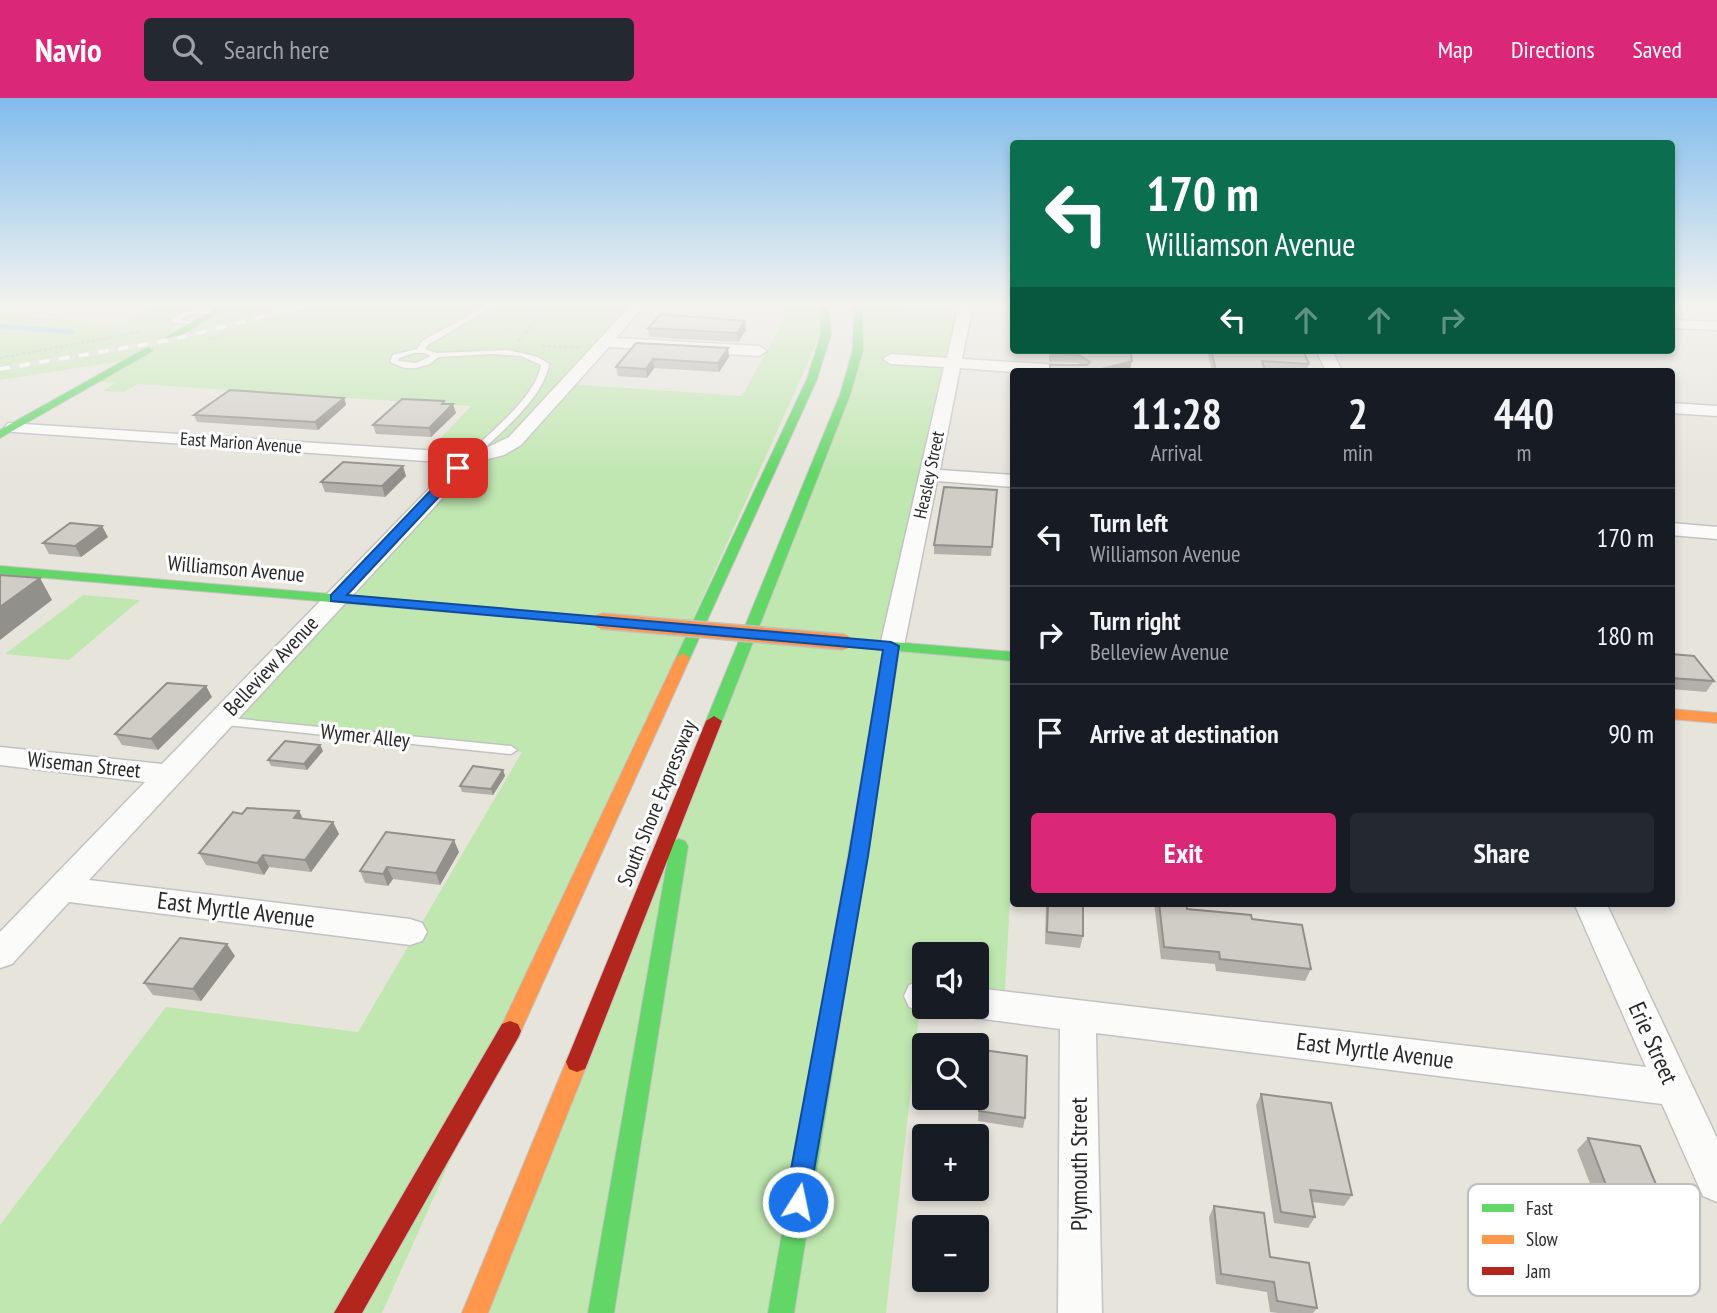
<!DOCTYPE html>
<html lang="en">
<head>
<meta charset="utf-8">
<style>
	body { margin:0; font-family:"PT Sans Narrow",sans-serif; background:#242831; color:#f1f3f6; height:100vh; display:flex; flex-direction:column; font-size:26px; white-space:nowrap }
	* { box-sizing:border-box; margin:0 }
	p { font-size:23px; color:#9ea1a6 }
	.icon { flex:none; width:38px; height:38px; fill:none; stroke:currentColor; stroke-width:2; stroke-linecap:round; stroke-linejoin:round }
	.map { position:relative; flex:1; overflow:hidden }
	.sheet { position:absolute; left:1010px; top:270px; width:665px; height:539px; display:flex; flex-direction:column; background:#171b24; border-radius:7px; box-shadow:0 4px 10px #0003 }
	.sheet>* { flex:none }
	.top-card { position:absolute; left:1010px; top:42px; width:665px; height:214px; border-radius:7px; box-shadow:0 4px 10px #0003; background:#0b6e4f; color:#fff; overflow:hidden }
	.tools { position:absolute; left:912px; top:844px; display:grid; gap:14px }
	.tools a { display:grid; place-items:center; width:77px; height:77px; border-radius:7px; background:#171b24; box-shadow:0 4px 10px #0003; font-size:35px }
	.pin { position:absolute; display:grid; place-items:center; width:60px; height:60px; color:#fff; margin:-30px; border-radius:14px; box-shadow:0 4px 10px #0006 }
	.me { position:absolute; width:77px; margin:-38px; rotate:10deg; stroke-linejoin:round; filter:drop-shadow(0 0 5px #0008) }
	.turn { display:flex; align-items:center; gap:24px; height:147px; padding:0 21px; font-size:32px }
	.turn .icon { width:91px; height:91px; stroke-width:2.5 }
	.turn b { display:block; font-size:49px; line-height:60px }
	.lanes { display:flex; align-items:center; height:66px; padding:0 21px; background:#0003; justify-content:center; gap:35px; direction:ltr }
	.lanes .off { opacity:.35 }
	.eta { display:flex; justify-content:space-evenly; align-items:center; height:119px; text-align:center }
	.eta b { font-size:42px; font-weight:800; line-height:49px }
	.cta { display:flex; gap:14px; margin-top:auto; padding:14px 21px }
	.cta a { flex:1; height:80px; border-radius:7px; background:#db2777; color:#fff; font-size:28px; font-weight:800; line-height:80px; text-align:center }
	.cta a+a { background:#242831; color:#f1f3f6 }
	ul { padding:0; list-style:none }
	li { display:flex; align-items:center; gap:21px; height:98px; padding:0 21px; border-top:2px solid #363941 }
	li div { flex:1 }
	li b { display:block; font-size:26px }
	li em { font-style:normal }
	header { display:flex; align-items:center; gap:42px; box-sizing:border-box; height:98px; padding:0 35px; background:#db2777; color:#fff }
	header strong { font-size:33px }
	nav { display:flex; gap:38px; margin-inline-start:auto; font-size:24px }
	.search { width:490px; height:63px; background:#242831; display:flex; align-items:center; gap:18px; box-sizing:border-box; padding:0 24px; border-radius:7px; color:#9ea1a6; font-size:26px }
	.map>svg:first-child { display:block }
</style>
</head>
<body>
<header>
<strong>Navio</strong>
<div class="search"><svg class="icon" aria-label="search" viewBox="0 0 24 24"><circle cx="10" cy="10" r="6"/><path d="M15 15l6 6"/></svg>Search here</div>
<nav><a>Map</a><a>Directions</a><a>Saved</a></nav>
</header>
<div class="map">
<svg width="1717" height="1215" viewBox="0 0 1717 1215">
	<rect width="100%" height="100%" fill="#e7e4dc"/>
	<!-- green -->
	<path fill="#c0e7b0" d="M158 207H212L172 230 184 231 227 207H638L567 286 742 298 785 220 778 207H824L827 222 382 1215H0V1127L166 909 358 934 522 654 220 623 468 361 423 358 471 308 138 286 124 294 103 293 115 285 93 283 128 262 0 282V216L120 227Z
		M858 207H899L900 210 965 213 892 549 1013 559V752L1004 908 977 905 976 856H924V899H921L886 1215H475L835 325 859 213Z
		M83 497 140 502 69 562 5 556Z"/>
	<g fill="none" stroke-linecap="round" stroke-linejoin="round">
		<!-- stream -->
		<path stroke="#86c9f2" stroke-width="4.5" d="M0 228 73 234"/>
		<!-- lane casing -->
		<g stroke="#c3c2c3" stroke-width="3">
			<path id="lane" d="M488 207H495L428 247 425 251 437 255 508 252 538 259 549 266C544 301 496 338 472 362H466V358C489 335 536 299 541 267L521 258 493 256 438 259 430 266 416 270H405L390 264 393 257 417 251 422 243ZM414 255H425L431 258 416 265 398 263 399 260Z
				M214 212 217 214 216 215 187 217 180 222 196 224V226L174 225 171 223 183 214Z
				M220 619 511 648 517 652 511 656 216 626 214 623Z"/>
		</g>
		<!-- street casing -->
		<g stroke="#c3c2c3" stroke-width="3">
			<path id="street" d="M631 207H645L616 240 759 248 767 253 759 258 609 249 521 347 504 357 476 364 89 782 410 821 422 825 427 834 422 843 410 847 69 804 12 866 0 870V834L145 684 0 667V649L162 666 454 365 14 334 8 333 5 329 8 325 439 353 484 351 509 339Z
				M959 207H973L962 261 1078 268 1086 273 1013 274 960 270 940 372 1013 377V389L937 383 904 548 901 553 892 555 883 553 880 548 944 269 891 266 883 261 891 256 947 260Z
				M1671 222 1717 224V232L1671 230Z
				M1316 252H1332L1342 273H1326Z
				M1671 305 1717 308V318L1671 315Z
				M1671 425 1717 429V441L1671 437Z
				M1574 805H1606L1717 1040V1104L1703 1098 1662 1006 1096 935 1102 1215H1058L1060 931 976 920 964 916 960 908H976V890L1646 969Z
				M921 883 924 884V908H937L924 914 909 909 904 898 909 887Z"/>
		</g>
		<!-- fast casing -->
		<g stroke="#c3c2c3" stroke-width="2">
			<path id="fast" d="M222 207H231L173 242 165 240Z
				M820 207H828L831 236 817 281 690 560 683 565 678 563 676 560 807 281 821 236Z
				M854 207H862L863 252 850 297 722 623 714 628 708 627 706 623 840 297 853 252Z
				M148 249 153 252 151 254 0 340V332Z
				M0 468 601 519 608 523 601 527 0 476Z
				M844 540 1013 554V563L899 553 794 1215H768L884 552 839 547 837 544 839 541Z
				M679 741 685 743 688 748 614 1215H588L670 748 673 743Z"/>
		</g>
		<!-- slow casing -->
		<g stroke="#c3c2c3" stroke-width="2">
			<path id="slow" d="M683 555 690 560 521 933 518 940 510 943 502 940 499 933 676 560Z
				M1671 611 1717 615V625L1671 621Z
				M577 954 585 957 588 964 488 1215H462L566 964 569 957Z"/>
		</g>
		<!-- jam casing -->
		<g stroke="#c3c2c3" stroke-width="2">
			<path id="jam" d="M714 618 722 623 588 964 585 971 577 974 569 971 566 964 706 623Z
				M510 923 518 926 521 933 518 940 362 1215H334L502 926Z"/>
		</g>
		<!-- path -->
		<path stroke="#c5c4c3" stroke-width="2.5" stroke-dasharray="3.5 2" stroke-linecap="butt" d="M209 241 231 234
			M518 244 546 210
			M542 248 579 249
			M0 260 140 234"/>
		<!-- lane -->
		<use href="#lane" fill="#fbfbfa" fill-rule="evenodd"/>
		<!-- street -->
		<use href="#street" fill="#fbfbfa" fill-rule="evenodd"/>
		<!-- fast -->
		<use href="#fast" fill="#63d668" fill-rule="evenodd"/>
		<!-- slow -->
		<use href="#slow" fill="#ff974d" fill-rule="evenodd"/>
		<!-- jam -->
		<use href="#jam" fill="#b3261e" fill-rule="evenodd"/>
		<!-- rail casing -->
		<g stroke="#dcdcdd" stroke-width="5">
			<path id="rail" d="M0 271 171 242 309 207"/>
		</g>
		<!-- rail -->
		<use href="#rail" stroke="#fff" stroke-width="3.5" stroke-dasharray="10" stroke-linecap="butt"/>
		<!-- slow-bridge casing -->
		<g stroke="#c3c2bf" stroke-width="18" stroke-linecap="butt">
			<path id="slow-bridge" d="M601 523 844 544"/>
		</g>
		<!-- slow-bridge -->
		<use href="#slow-bridge" stroke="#ff974d" stroke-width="15"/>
	</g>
	<!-- wall -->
	<path fill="#b3b0ab" d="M648 230 746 232 738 244 649 239Z
		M636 245 728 250 729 259 719 274 654 270 647 280 618 278 616 269Z
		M1049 252H1130V272L1126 273H1049L1050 267H1080L1078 265 1049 264Z
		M1208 252H1303L1309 266 1307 273 1265 272V273H1212L1208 256Z
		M344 300 346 307 318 332 197 324 194 317Z
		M444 303 445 306 456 315 431 339 376 336 373 327Z
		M406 378 385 399 325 394 321 384Z
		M997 392 991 458 934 456V447Z
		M108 439 81 459 49 456 43 445Z
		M1671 556 1714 583 1706 594 1671 591Z
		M212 599 158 652 122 647 115 636Z
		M320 647 323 653 307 672 271 668 268 662Z
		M503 672 505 678 493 697 462 694 460 688Z
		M299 713 303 721 333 724 339 736 311 774 269 769 264 777 206 767 199 755 242 716Z
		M459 754 440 787 393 781 388 788 365 785 360 773Z
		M1046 805H1083V838L1080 850 1045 846Z
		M1154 805H1186L1187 811 1252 821 1311 871 1305 883 1216 873 1215 866 1161 861Z
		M235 858 201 903 153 897 144 885Z
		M983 952 1025 1020 1023 1030 978 1023 979 1006 932 1000 976 999V962H982Z
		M1261 996 1352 1097 1344 1108 1312 1104 1315 1119 1308 1130 1274 1125 1256 1007Z
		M1588 1040 1665 1108 1653 1119 1600 1111 1577 1052Z
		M1214 1108 1270 1159 1317 1210 1313 1215H1278L1270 1214 1267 1194 1216 1186 1209 1119Z"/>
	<!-- shaded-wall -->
	<path fill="#92908b" d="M745 223 746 232 738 244 737 235Z
		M728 250 729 259 719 274 718 265Z
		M653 261 654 270 647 280 646 271Z
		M1132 263 1130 272 1126 273H1094Z
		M344 300 346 307 318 332 315 324Z
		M453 306 456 315 431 339 429 330Z
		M403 368 406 378 385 399 382 388Z
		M102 428 108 439 81 459 75 448Z
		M40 480 52 502 0 542V509Z
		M206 588 212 599 158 652 151 641Z
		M320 647 323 653 307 672 304 666Z
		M503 672 505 678 493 697 491 691Z
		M299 713 305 725 294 720Z
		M333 724 339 736 311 774 305 762Z
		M454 742 459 754 440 787 436 775Z
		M263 757 269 769 264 777 257 765Z
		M387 769 393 781 388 788 383 776Z
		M227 846 235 858 201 903 193 891Z"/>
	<!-- building -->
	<path fill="#d0cdc7" stroke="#92908b" stroke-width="2" d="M661 216 745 223 737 235 648 230Z
		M636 245 728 250 718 265 653 261 646 271 616 269Z
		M1050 252H1130L1132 263 1094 273H1050V267H1087L1090 264 1079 257 1050 255Z
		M1211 252H1303L1309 266 1262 263 1265 273H1216Z
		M230 292 344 300 315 324 194 317Z
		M402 301 444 303 442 306H453L429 330 373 327Z
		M343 364 403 368 382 388 321 384Z
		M944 389 997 392 992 449 934 447Z
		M70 425 102 428 75 448 43 445Z
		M0 477 40 480 0 509Z
		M1671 556 1694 558 1714 583 1671 580Z
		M167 585 206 588 151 641 115 636Z
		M285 643 320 647 304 666 268 662Z
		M473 668 503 672 491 691 460 688Z
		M247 710 299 713 294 720 333 724 305 762 263 757 257 765 199 755 233 714 242 716Z
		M386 734 454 742 436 775 387 769 383 776 360 773Z
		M1048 805H1083V838L1047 834Z
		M1159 805H1186L1187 811 1251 817 1252 821 1302 827 1311 871 1220 861 1219 854 1164 849Z
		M180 840 227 846 193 891 144 885Z
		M983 952 1027 958 1025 1020 979 1013 980 997 976 996V962H983Z
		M1261 996 1331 1005 1352 1097 1310 1092 1315 1119 1281 1114Z
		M1588 1040 1640 1048 1665 1108 1611 1100Z
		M1214 1108 1264 1115 1270 1159 1309 1165 1317 1210 1277 1203 1274 1184 1221 1176Z"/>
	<!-- sky -->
	<linearGradient id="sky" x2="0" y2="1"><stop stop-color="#81bcec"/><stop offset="0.55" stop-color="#f4f3ef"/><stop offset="1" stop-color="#f4f3ef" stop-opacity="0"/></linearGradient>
	<rect width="1717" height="377" fill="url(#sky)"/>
	<!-- route -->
	<path fill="#1a73e8" stroke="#114b97" stroke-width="2" d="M458 367 464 370 463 373 347 497 891 544 899 548 868 758 807 1113 798 1117 789 1113 785 1104 849 758 883 552 331 503V497L454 368Z"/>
	<g text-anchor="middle" stroke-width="6" stroke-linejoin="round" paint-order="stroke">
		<!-- far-street labels -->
		<g font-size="18" fill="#282828" stroke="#fff">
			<text transform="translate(241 345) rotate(4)" y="6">East Marion Avenue</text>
			<text transform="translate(929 377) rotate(-78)" y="6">Heasley Street</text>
		</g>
		<!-- street labels -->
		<g font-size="21" fill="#282828" stroke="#fff">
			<text transform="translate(236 471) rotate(5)" y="7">Williamson Avenue</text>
			<text transform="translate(271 568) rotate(-47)" y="7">Belleview Avenue</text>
			<text transform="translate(365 638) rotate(6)" y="7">Wymer Alley</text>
			<text transform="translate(84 667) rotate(6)" y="7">Wiseman Street</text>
			<text transform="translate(657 705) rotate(-68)" y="7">South Shore Expressway</text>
		</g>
		<!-- near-street labels -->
		<g font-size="24" fill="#282828" stroke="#fff">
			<text transform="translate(236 812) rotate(7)" y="8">East Myrtle Avenue</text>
			<text transform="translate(1653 945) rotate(66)" y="8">Erie Street</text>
			<text transform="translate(1375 953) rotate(7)" y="8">East Myrtle Avenue</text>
			<text transform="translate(1079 1066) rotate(-90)" y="8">Plymouth Street</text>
		</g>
	</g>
	<!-- legend -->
	<rect x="1468" y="1086" width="232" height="112" rx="10" fill="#fff" stroke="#bebebe" stroke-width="2"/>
	<rect x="1482" y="1106" width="32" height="8" fill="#63d668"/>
	<rect x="1482" y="1137" width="32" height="9" fill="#ff974d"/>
	<rect x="1482" y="1169" width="32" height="8" fill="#b3261e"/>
	<g font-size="19" fill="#282828">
		<text x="1526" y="1117">Fast</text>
		<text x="1526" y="1148">Slow</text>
		<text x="1526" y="1180">Jam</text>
	</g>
</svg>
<div class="tools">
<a><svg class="icon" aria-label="sound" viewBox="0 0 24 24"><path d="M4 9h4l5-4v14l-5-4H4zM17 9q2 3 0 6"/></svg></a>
<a><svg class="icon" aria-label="search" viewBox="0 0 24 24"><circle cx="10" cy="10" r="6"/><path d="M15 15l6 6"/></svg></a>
<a>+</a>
<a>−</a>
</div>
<div class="pin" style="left:458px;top:370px;background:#d93025"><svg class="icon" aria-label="arrive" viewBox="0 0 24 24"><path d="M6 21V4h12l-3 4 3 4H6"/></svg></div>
<svg class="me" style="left:798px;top:1104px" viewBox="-20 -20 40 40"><circle r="17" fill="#1a73e8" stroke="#fff" stroke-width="3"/><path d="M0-11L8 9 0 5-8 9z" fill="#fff"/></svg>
<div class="top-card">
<div class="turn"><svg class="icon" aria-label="left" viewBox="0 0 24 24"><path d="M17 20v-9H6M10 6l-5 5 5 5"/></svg><div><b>170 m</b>Williamson Avenue</div></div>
<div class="lanes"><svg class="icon" aria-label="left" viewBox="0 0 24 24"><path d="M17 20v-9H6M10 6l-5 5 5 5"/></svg><svg class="icon off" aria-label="ahead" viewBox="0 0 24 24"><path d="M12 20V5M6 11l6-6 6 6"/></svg><svg class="icon off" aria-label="ahead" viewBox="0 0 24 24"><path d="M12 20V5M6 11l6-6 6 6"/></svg><svg class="icon off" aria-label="right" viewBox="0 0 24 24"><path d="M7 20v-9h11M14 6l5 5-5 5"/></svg></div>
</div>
<section class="sheet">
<div class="eta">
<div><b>11:28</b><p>Arrival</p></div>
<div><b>2</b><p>min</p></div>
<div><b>440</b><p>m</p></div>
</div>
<ul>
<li><svg class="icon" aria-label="left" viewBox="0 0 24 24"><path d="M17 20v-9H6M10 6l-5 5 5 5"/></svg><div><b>Turn left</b><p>Williamson Avenue</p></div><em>170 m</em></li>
<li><svg class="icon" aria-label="right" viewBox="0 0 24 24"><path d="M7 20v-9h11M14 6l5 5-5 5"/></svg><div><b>Turn right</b><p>Belleview Avenue</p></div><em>180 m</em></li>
<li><svg class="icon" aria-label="arrive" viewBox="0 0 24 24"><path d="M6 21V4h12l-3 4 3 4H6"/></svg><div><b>Arrive at destination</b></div><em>90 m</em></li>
</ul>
<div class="cta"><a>Exit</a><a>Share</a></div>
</section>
</div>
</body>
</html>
